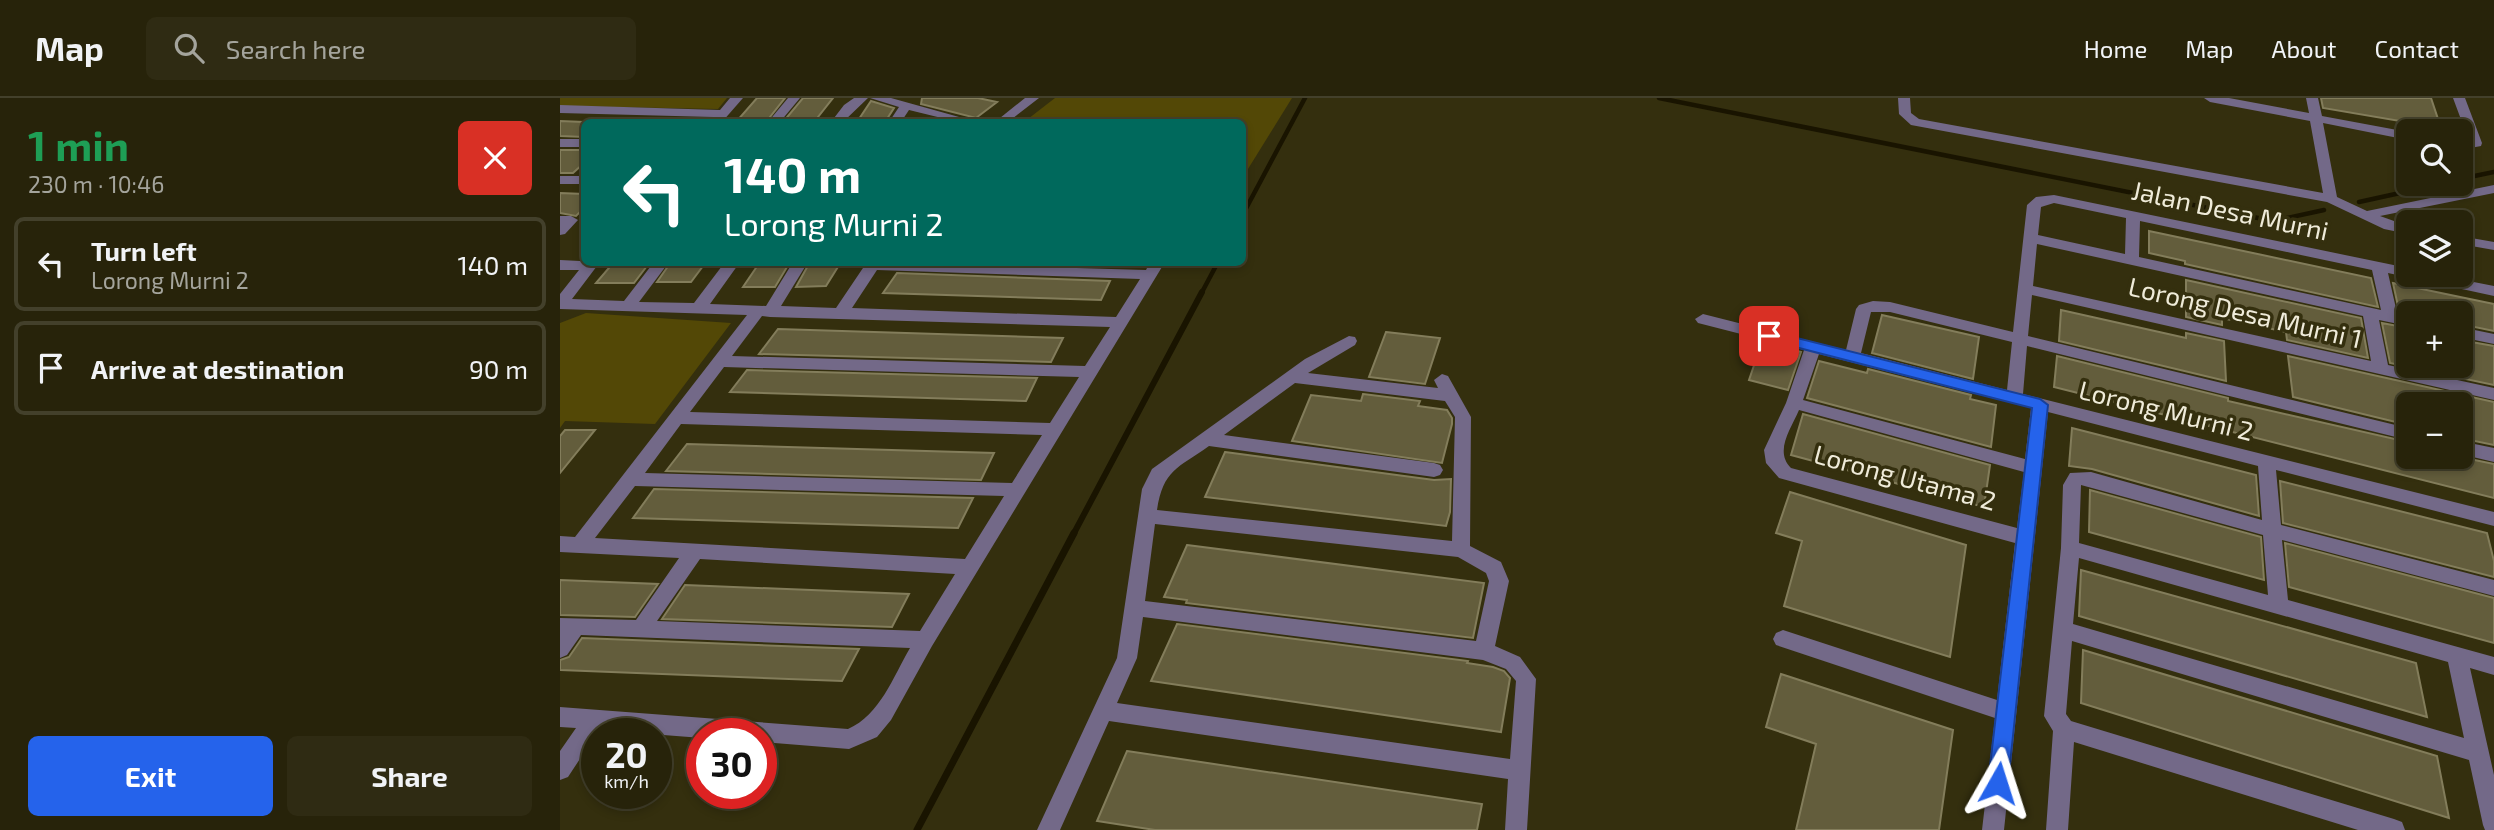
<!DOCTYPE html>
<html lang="en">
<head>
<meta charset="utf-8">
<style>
	body { margin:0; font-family:"Exo 2",sans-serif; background:#2f2b13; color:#f1f3f6; height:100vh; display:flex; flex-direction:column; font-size:26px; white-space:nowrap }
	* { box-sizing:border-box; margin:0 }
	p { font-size:23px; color:#a4a49c }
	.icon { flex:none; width:38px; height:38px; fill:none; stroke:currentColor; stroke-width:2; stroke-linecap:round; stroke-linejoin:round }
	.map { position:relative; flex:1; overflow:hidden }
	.details { display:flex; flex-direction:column; background:#27230a; width:560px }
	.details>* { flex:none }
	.hud { position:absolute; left:21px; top:21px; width:665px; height:147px; border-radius:10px; box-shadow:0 4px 10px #0003,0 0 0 2px #43402b; background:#00695c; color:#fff; overflow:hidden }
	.fabs { position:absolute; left:1836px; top:21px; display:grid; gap:14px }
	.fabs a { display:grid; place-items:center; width:77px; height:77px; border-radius:10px; background:#27230a; box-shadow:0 4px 10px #0003,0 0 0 2px #43402b; font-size:35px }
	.speed { position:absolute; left:21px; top:620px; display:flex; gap:14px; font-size:35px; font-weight:700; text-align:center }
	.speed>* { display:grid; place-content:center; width:91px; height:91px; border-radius:50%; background:#27230a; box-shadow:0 4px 10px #0003,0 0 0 2px #43402b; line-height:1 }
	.speed small { font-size:18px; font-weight:400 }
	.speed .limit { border:10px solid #d22; background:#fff; color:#111 }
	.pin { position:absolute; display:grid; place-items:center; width:60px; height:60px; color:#fff; margin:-30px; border-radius:14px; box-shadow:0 4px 10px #0006 }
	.me { position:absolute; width:77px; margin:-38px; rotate:6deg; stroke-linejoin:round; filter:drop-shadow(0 0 5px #0008) }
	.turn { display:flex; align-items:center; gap:24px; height:147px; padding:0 28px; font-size:32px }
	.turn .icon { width:91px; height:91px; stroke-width:2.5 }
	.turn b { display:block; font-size:49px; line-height:60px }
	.round { display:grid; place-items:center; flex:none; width:74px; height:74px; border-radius:10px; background:#2f2b13 }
	.overview { display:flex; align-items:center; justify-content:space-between; height:119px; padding:0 28px }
	h1 { font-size:42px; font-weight:700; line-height:52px; color:#1e9e55 }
	.primary-button { display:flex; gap:14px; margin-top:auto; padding:14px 28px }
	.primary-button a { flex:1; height:80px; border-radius:10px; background:#2563eb; color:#fff; font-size:28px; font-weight:700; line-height:80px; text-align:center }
	.primary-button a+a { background:#2f2b13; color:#f1f3f6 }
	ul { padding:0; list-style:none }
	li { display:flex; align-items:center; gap:21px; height:94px; margin:0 14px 10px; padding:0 14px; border:4px solid #43402b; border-radius:10px }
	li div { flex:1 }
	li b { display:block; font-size:26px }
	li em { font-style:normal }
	header { display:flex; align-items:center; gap:42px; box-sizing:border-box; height:98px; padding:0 35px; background:#27230a; border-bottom:2px solid #43402b }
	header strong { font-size:33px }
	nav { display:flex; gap:38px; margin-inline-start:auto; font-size:24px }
	.search { width:490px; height:63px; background:#2f2b13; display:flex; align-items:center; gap:18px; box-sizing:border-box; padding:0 24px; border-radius:10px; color:#a4a49c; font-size:26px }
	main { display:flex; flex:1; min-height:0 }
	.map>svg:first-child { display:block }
</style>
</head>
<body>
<header>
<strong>Map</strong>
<div class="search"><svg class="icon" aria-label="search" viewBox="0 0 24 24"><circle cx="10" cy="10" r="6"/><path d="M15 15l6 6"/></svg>Search here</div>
<nav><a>Home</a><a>Map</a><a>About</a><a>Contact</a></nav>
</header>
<main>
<section class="details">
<div class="overview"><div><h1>1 min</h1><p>230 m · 10:46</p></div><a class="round" style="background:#d93025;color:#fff"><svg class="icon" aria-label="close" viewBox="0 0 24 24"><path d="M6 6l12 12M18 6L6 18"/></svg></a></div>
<ul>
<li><svg class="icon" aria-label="left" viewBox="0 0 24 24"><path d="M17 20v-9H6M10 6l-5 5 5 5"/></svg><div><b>Turn left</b><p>Lorong Murni 2</p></div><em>140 m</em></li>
<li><svg class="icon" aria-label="arrive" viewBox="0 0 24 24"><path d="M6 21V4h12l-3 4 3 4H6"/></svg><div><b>Arrive at destination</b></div><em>90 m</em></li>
</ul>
<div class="primary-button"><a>Exit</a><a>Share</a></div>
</section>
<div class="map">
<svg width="1934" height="732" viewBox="0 0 1934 732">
	<rect width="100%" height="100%" fill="#342f0e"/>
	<!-- green -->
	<path fill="#534806" d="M0 0H167L158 11 0 8Z
		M495 0H732L683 79 682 24H464Z
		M26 215 171 225 95 326 5 323 0 330V225Z"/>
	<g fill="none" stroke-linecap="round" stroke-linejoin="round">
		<!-- stream-far2 -->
		<path stroke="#191400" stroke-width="4.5" d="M1099 0 1713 123 1764 112
			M1900 81 1934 74
			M1799 104 1881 86
			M682 118 745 0
			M641 196 658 164"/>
		<!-- stream-far1 -->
		<path stroke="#191400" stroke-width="6" d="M513 437 642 194"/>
		<!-- stream -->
		<path stroke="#191400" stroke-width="7" d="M357 732 514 435"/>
	</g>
	<!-- building -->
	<path fill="#635d3c" stroke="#837d5b" stroke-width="2" d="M197 0H225L206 24H176Z
		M243 0H273L254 24H223Z
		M362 0H418L437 4 416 20 361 6Z
		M1761 0H1871L1881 30 1763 10Z
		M311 3 334 10 325 24H297Z
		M0 23 24 24V39L0 38Z
		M24 52V65L13 75H0V52Z
		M0 95 24 96V110L16 118 0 115Z
		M1589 133 1811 180 1818 209 1625 166V163L1589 155Z
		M54 164H90L74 185H36Z
		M111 164H146L131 184H97Z
		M200 164H230L215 189H183Z
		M250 164H281L266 188 236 189Z
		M416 164H558L556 169Z
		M337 175 550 183 541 202 323 195Z
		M1626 182 1801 220 1808 260 1727 242 1726 234 1662 220V227L1626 219Z
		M1833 185 1934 206V233L1900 226V215L1839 213Z
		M1501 212 1626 240V235L1664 243 1666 283 1499 243Z
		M1322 217 1419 239 1413 281 1312 255Z
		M1822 225 1848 230V268H1900V242L1934 248V287L1830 265Z
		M218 231 503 240 491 264 199 256Z
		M826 234 880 240 865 286 809 279Z
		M1202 244 1241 254 1228 292 1189 282Z
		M1497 258 1668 300V303L1848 344V359H1900L1934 366V400L1494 289Z
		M1728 258 1934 304V347L1900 340V306H1848V327L1733 299Z
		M1259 263 1307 275 1308 271 1411 297 1410 301 1436 307 1431 349 1247 300Z
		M187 272 477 280 466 303 170 294Z
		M803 296 860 303 858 308 887 312 892 320V326L882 365 732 343 751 297 801 303Z
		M1243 316 1430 367 1424 409 1231 357Z
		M1512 330 1696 377 1699 418 1532 371 1509 368Z
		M5 332H35L0 375V338Z
		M127 346 434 355 421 382 106 373Z
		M665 354 874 382 891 381 890 414 886 428 645 399Z
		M1720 383 1927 435 1934 463V479L1723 425Z
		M94 391 413 400 398 430 73 420Z
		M1530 392 1701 439 1704 482 1529 434Z
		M1230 394 1406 447 1390 559 1224 508 1242 443 1216 435Z
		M1725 445 1934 500V545L1729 489Z
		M627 447 924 485 913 540 626 505 627 502 604 499Z
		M1521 472 1856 565 1867 619 1519 518Z
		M0 482 98 486 75 519 0 517Z
		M125 487 349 496 332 529 102 521Z
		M617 526 908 563 907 565 933 569 944 573 950 580 941 634 591 583Z
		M22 540 299 551 282 583 0 572V562L9 559Z
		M1523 552 1877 658 1889 720 1521 605Z
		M1221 576 1393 632 1379 732H1236L1256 646 1206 629Z
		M567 653 922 706 917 732H595L537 723Z"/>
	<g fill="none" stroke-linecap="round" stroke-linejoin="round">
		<!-- minor -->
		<path fill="#736988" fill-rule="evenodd" d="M170 0H183L162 24H150L153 19 0 15V7L160 12Z
			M228 0H240L220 24H208Z
			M294 0H308L283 24H271L284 7Z
			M310 0H331L417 24H398L349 12 341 24H329L339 9Z
			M465 0H479L448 24H435Z
			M1338 0H1350L1351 15 1359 21 1763 95 1750 23 1650 4 1644 0H1669L1749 15 1746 0H1758L1762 18 1848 34V42L1763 25 1777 99 1807 113 1934 87V95L1820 118 1848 128V136L1824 131 1767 104 1351 27 1339 16Z
			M1893 0H1905L1922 45 1921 48 1900 52V44L1909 43Z
			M0 41H24V49H0Z
			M0 78H24V86H0Z
			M1494 97 1848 170V177H1878L1934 188V198L1828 175 1837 215 1848 218V228L1819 222 1828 267 1934 290V302L1472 197 1468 238 1848 330V342L1467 248 1463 296 1934 414V428L1716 372 1721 427 1934 482V498L1722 442 1728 502 1934 559V577L1910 570 1934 677V732H1925L1923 727 1909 662 1512 543 1506 616 1511 623 1834 721 1842 724 1845 732H1798L1514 644 1508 732H1486L1493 633 1484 618 1501 450 1503 387 1510 375 1531 374 1702 422 1698 368 1488 314 1444 732H1422L1435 620 1216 547 1213 541 1216 535 1223 532 1437 602 1455 445 1219 380 1206 365 1204 352 1226 305 1244 252 1138 225 1135 221 1143 216 1286 252 1296 211 1299 207 1313 203 1330 204 1453 234 1467 107 1476 99ZM1494 105 1566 120 1565 156 1478 137 1481 109ZM1580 123 1812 172 1821 212 1579 159ZM1477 146 1803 218 1811 263 1473 188ZM1311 214H1330L1452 244 1447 292 1301 255ZM1259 256 1471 310 1465 361 1243 302ZM1239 312 1464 374 1457 430 1231 370C1214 353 1231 331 1239 312ZM1521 387 1703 437 1708 497 1519 445ZM1519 460 1888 564 1904 640 1513 526Z
			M0 118H11L18 122 5 136 0 137Z
			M1900 138 1934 144V152L1900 146Z
			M0 162 40 164 12 201 64 203 94 164H109L79 204 134 205 165 164H180L150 206 206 208 233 164H248L221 208 276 210 307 164 586 172 590 164H605L372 548 331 622 317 639 289 651 201 644V635H142V640L39 632 8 679 0 682V653L16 630 0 629V609L288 631C320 617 333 579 350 550L21 537 7 557 0 560V520L76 522 119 460 0 454V438L15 439 187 217 0 211V196L19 172H0ZM317 172 580 181 556 219 292 210ZM202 218 210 219 550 229 525 268 172 258ZM164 269 519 279 490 325 130 314ZM121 326 482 337 452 385 85 375ZM75 388 444 398 405 461 35 440ZM140 461 395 476 360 533 97 523Z
			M1900 229 1934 236V246L1900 239Z
			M789 238 795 239 797 243 795 247 748 275 878 290 874 282 882 276 888 278 911 319 910 448 941 464 949 483 935 548 960 559 976 581 967 732H945L948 681 549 623 500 732H477L557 560 582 391 592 371 745 261ZM735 285 885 303 895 319 892 443 597 412C603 372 618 370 649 348L874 379 880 377 883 372 880 367 874 365 664 337ZM595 426 898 459 926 475 929 483 916 543 585 503ZM583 519 923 562 946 571 956 583 950 661 557 605 577 560Z
			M1900 343 1934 350V364L1900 356Z"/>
	</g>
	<!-- route -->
	<path fill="#2563eb" stroke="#184099" stroke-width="2" d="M1209 233 1480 301 1488 307 1448 685 1445 691 1438 694 1431 691 1428 685 1472 310 1204 241 1202 238Z"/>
	<g text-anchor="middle" stroke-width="7" stroke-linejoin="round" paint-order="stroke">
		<!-- street labels -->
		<g font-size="26" fill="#efebd9" stroke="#342f0e">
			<text transform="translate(1670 113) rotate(12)" y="9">Jalan Desa Murni</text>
			<text transform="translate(1685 215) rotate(13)" y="9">Lorong Desa Murni 1</text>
			<text transform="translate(1606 313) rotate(14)" y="9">Lorong Murni 2</text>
			<text transform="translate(1345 380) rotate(15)" y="9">Lorong Utama 2</text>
		</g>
	</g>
</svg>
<div class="fabs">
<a><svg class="icon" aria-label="search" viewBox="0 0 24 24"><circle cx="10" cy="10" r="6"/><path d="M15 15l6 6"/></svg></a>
<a><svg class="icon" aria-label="layers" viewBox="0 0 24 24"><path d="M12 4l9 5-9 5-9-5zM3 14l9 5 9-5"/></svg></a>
<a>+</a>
<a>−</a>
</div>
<div class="speed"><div>20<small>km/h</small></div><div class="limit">30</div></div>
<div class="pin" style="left:1209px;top:238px;background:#d93025"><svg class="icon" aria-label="arrive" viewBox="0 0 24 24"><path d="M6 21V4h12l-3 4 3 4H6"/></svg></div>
<svg class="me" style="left:1438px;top:685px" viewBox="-20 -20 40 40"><path d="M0-17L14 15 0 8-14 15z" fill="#2563eb" stroke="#fff" stroke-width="4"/></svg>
<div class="hud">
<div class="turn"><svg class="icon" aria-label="left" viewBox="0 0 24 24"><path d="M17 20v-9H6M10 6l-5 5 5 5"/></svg><div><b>140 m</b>Lorong Murni 2</div></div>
</div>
</div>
</main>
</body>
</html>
